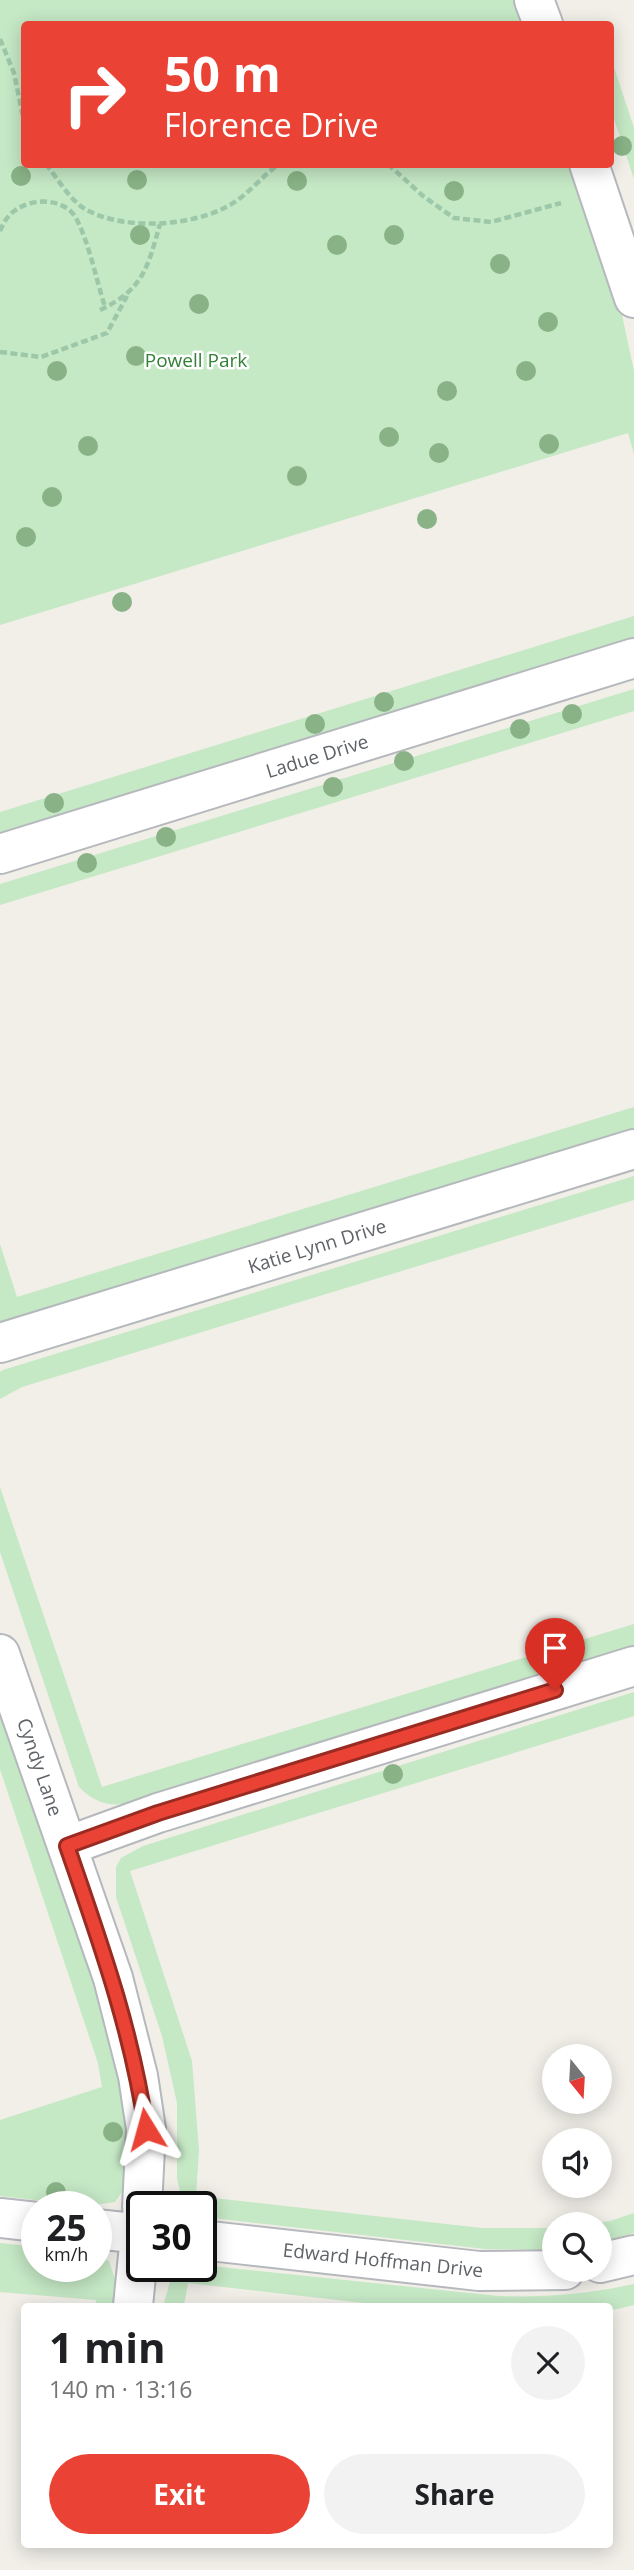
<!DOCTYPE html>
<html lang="en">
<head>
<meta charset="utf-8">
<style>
	body { margin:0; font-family:"Open Sans",sans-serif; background:#f2f2f2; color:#202124; height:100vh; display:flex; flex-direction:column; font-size:26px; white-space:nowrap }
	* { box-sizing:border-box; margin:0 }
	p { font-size:23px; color:#757577 }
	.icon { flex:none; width:38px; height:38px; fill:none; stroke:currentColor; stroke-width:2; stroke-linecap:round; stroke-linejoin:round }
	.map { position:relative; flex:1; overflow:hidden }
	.details { position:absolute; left:21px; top:2303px; width:592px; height:245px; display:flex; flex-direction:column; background:#fff; border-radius:7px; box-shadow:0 4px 18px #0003 }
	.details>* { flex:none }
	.banner { position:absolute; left:21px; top:21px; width:593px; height:147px; border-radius:7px; box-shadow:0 4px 18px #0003; background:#ea4335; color:#fff; overflow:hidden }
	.needle { width:46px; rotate:162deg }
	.controls { position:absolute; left:542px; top:2044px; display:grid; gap:14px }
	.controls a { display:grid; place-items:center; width:70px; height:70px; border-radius:50%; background:#fff; box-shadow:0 4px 18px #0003; font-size:35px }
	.speed { position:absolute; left:21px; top:2191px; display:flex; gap:14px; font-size:35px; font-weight:700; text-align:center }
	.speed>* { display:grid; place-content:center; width:91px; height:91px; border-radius:50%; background:#fff; box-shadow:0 4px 18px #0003; line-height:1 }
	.speed small { font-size:18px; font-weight:400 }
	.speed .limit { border:4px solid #111; border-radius:10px; background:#fff; color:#111 }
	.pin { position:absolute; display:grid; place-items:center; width:60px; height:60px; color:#fff; margin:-72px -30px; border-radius:50% 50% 50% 0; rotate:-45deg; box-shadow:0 0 7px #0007 }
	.pin .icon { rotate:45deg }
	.me { position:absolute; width:77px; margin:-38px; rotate:352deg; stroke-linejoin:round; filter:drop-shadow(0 0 5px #0008) }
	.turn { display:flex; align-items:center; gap:24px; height:147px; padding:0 28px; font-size:32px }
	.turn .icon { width:91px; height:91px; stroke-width:2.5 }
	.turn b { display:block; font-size:49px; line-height:60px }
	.round { display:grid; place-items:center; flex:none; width:74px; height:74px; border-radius:37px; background:#f2f2f2 }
	.headline { display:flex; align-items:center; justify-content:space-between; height:119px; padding:0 28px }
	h1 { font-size:42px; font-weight:700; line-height:52px }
	.cta { display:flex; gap:14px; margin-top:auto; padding:14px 28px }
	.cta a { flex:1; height:80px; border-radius:42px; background:#ea4335; color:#fff; font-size:28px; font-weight:700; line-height:80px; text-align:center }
	.cta a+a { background:#f2f2f2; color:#202124 }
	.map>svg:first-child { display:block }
</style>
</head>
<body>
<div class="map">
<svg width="634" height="2570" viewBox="0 0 634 2570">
	<rect width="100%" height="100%" fill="#f1efe8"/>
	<!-- green -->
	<path fill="#c5e8c5" d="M0 0H516L525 24H24V164L573 165 619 301 634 371V454L628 433 0 625Z
		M611 58 634 128V179L611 110Z
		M634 616V639L0 833V812Z
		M634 689V711L0 905V884Z
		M634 1107V1131L0 1326V1244L17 1297Z
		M634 1176V1200L22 1387 0 1399V1372L3 1370Z
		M0 1487 102 1787 634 1624V1647L132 1803C109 1807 95 1803 79 1787L0 1552Z
		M634 1692V1716L130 1871 192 2061 199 2150 196 2196 482 2228H555V2250L485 2249 203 2217 201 2207H189L182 2201 177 2178V2103L162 2036 116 1897V1867L121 1858 143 1846Z
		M0 1695 114 2034 133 2176 115 2202 88 2206 0 2196V2120L102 2087 98 2063 0 1769Z
		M634 2213V2233L600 2242V2224H584L610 2221Z
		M0 2243 37 2247V2266H96V2255L109 2261 117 2285V2306H96V2300L0 2292Z
		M201 2265 498 2296C544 2298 588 2294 634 2284V2305L609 2311V2306H390L188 2283 184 2306H163L172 2275Z"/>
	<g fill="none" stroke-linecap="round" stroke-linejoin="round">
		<!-- street casing -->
		<g stroke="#b5b8bc" stroke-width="42">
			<path id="street" d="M534 0 543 24
				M589 164 634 298
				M0 854 634 658
				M0 1343 634 1149
				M0 1654 113 1978 138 2076 146 2129 142 2207
				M67 1846 158 1813 634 1666
				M0 2218 37 2222
				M96 2229 142 2234
				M201 2240 479 2271 565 2270
				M600 2263 634 2255
				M133 2306 142 2215"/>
		</g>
		<!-- path -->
		<path stroke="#9cc7a9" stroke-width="4.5" stroke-dasharray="7 3.5" stroke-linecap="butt" d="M0 39 14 73 24 122
			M46 164C57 178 70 200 85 209 125 232 202 227 239 199 254 188 264 174 280 164
			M388 164 423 196 454 218 491 222 561 203
			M0 231C2 227 4 221 8 217 24 197 65 195 77 220 90 246 96 279 105 307
			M100 310C143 290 148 267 160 224
			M0 352 41 357 107 333 127 296"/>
		<!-- street -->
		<use href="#street" stroke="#fff" stroke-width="38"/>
	</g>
	<!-- trees -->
	<g fill="#89b387">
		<circle cx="622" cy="146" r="10"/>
		<circle cx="21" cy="176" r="10"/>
		<circle cx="137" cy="180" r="10"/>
		<circle cx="297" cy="181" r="10"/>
		<circle cx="454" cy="191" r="10"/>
		<circle cx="140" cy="235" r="10"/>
		<circle cx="394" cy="235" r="10"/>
		<circle cx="337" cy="245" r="10"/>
		<circle cx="500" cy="264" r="10"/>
		<circle cx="199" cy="304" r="10"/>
		<circle cx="548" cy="322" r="10"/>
		<circle cx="136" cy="356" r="10"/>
		<circle cx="57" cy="371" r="10"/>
		<circle cx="526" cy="371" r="10"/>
		<circle cx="447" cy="391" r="10"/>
		<circle cx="389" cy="437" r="10"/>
		<circle cx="549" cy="444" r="10"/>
		<circle cx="88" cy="446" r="10"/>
		<circle cx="439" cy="453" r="10"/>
		<circle cx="297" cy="476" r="10"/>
		<circle cx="52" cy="497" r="10"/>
		<circle cx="427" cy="519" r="10"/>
		<circle cx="26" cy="537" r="10"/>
		<circle cx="122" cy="602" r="10"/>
		<circle cx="384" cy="702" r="10"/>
		<circle cx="572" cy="714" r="10"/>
		<circle cx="315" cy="724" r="10"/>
		<circle cx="520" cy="729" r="10"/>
		<circle cx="404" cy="761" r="10"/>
		<circle cx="333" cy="787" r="10"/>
		<circle cx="54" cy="803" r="10"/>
		<circle cx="166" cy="837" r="10"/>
		<circle cx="87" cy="863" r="10"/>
		<circle cx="393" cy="1774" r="10"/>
		<circle cx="113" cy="2132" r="10"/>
		<circle cx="56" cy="2192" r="10"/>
	</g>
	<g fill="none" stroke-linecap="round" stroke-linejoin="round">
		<!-- route casing -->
		<g stroke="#982c22" stroke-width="18">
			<path id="route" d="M146 2129C132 2030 99 1939 67 1846L158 1813 555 1690"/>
		</g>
		<!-- route -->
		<use href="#route" stroke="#ea4335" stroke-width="12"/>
	</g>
	<g text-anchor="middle" stroke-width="5" stroke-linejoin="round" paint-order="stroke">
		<!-- park labels -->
		<g font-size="19" fill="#348238" stroke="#fff">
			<text x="196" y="367">Powell Park</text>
		</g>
		<!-- street labels -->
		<g font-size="19" fill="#5f6368" stroke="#fff">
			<text transform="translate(317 756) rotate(-17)" y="7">Ladue Drive</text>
			<text transform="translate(317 1246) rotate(-17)" y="7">Katie Lynn Drive</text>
			<text transform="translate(40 1767) rotate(71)" y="7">Cyndy Lane</text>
			<text transform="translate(383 2260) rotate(6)" y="7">Edward Hoffman Drive</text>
		</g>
	</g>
</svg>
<div class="controls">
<a><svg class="needle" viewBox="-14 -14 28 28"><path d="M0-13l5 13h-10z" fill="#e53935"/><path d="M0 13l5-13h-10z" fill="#757577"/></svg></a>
<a><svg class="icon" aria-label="sound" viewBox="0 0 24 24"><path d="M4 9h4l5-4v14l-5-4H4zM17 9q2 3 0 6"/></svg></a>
<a><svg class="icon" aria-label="search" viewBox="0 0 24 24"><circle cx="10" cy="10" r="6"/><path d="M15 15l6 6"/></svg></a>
</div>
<div class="speed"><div>25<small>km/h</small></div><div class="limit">30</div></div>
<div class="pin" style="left:555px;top:1690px;background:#d93025"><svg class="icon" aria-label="arrive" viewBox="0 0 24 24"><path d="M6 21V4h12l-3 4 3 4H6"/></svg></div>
<svg class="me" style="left:146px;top:2129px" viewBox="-20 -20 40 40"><path d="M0-17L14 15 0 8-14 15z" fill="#ea4335" stroke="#fff" stroke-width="4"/></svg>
<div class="banner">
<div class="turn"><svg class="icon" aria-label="right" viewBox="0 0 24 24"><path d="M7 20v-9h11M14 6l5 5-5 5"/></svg><div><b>50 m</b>Florence Drive</div></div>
</div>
<section class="details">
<div class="headline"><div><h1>1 min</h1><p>140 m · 13:16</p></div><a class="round"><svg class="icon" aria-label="close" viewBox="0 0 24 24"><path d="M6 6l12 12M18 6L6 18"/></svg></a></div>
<div class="cta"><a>Exit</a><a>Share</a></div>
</section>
</div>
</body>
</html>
